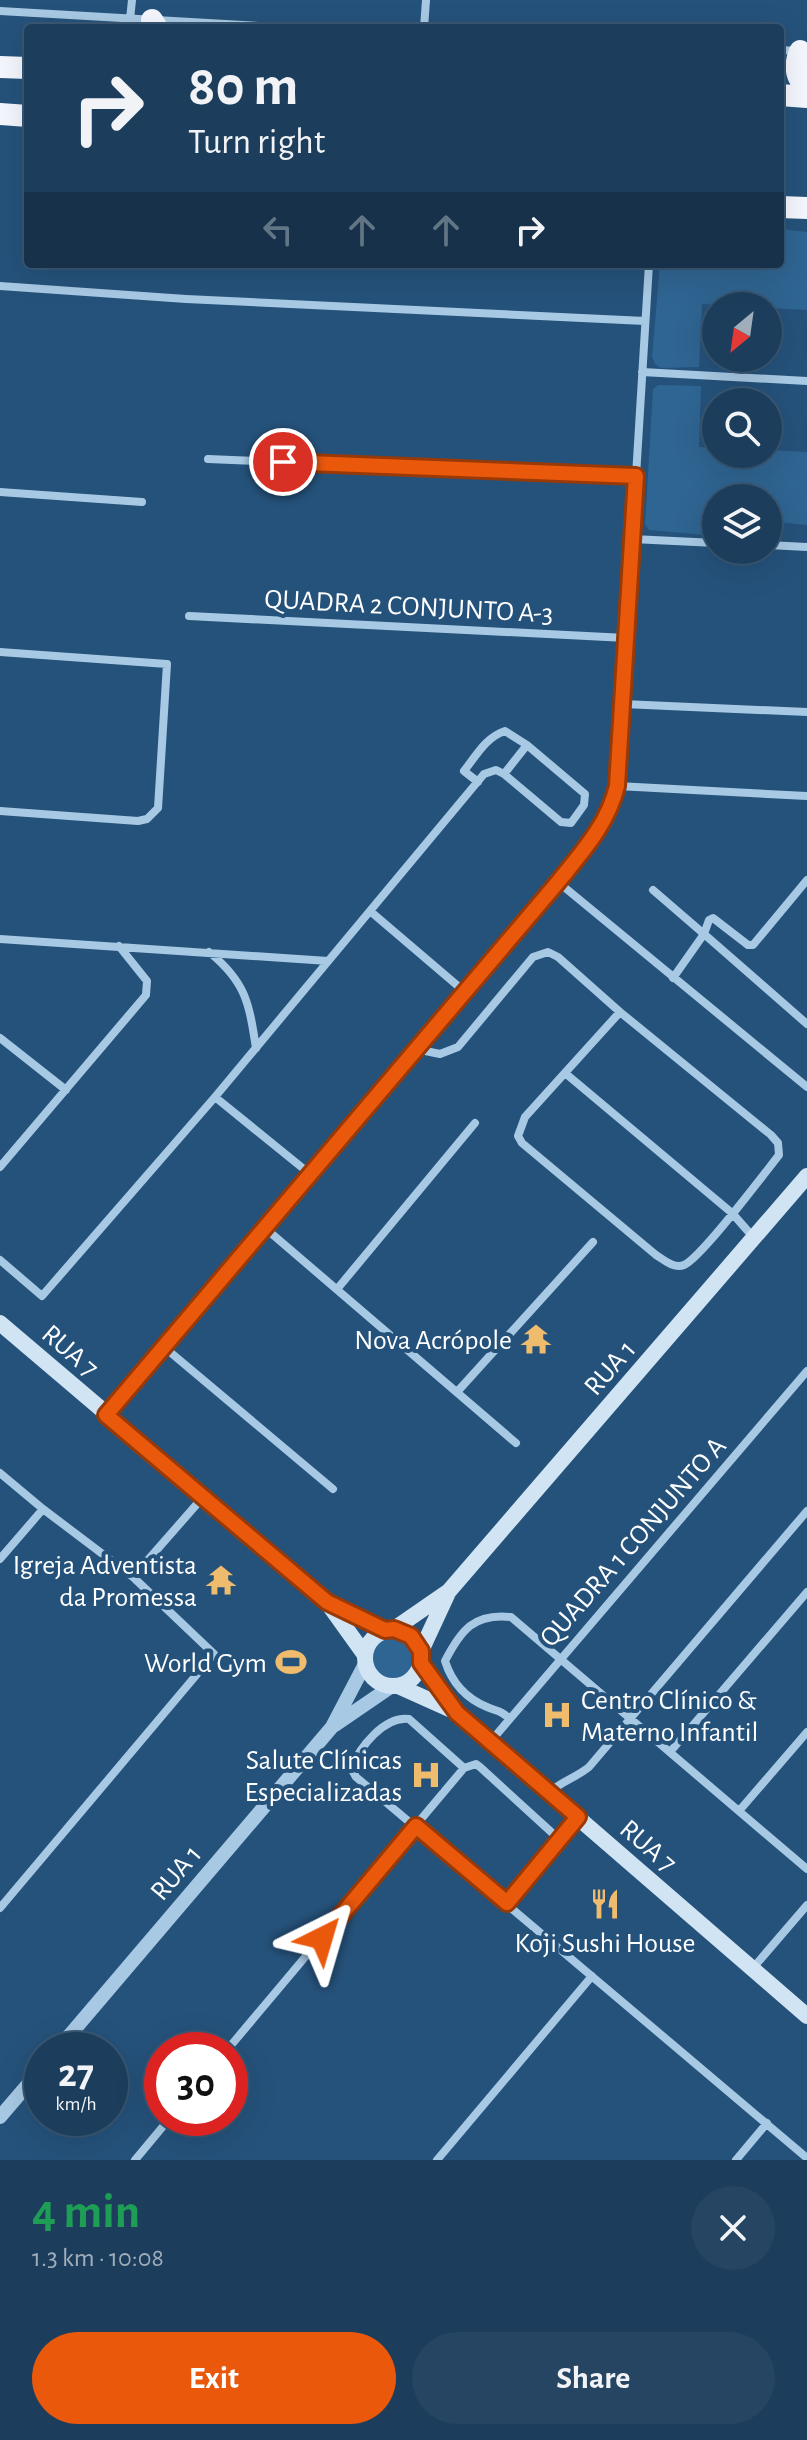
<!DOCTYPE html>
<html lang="en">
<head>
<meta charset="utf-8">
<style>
	body { margin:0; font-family:"Alegreya Sans",sans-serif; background:#254562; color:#f1f3f6; height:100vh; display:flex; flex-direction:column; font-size:30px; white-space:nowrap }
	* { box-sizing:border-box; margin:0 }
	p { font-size:26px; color:#a0aebb }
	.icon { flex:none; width:44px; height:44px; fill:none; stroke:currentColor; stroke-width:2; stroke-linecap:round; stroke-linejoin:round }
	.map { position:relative; height:2160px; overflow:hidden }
	.drawer { display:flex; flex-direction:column; background:#1c3e5c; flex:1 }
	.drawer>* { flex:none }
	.guide { position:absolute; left:24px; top:24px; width:760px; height:244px; border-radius:8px; box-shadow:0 8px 32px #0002,0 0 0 2px #3a5772; background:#1c3e5c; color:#f1f3f6; overflow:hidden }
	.needle { width:52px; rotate:209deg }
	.buttons { position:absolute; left:702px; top:292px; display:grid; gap:16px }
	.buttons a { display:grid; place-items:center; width:80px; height:80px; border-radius:50%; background:#1c3e5c; box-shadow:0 8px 32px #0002,0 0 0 2px #3a5772; font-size:40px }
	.speed { position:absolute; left:24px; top:2032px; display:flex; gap:16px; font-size:40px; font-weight:700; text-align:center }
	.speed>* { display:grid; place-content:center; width:104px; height:104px; border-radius:50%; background:#1c3e5c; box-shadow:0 8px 32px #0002,0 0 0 2px #3a5772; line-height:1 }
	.speed small { font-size:20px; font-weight:400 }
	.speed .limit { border:12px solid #d22; background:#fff; color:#111 }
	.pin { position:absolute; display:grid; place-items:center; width:68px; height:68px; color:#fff; margin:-34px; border:4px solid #fff; border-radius:50%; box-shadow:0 2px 8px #0007 }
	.me { position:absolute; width:88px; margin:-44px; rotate:40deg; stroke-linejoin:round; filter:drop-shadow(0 0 6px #0008) }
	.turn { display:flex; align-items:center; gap:28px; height:168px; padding:0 32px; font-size:36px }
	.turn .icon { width:104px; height:104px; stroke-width:2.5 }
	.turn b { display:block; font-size:56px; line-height:68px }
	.lanes { display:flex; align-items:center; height:76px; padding:0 32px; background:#0003; justify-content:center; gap:40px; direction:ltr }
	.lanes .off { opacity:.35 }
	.round { display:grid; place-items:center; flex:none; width:84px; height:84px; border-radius:42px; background:#254562 }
	.headline { display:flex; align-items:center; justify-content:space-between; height:136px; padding:0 32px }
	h1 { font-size:48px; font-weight:700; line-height:60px; color:#1e9e55 }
	.cta { display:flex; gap:16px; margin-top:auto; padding:16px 32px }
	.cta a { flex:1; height:92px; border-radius:48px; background:#ea580c; color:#fff; font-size:32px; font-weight:700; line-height:92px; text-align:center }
	.cta a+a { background:#254562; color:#f1f3f6 }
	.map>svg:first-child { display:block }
</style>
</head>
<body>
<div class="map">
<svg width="807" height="2160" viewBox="0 0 807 2160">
	<rect width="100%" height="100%" fill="#25527b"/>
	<!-- green -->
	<path fill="#2f6592" d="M780 229 807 232V310L702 304 699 367 661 368 655 364 652 357 660 264H780Z
		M658 385 701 386 699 447 716 448V454H768V450L807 452V525L777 522 776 540 768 539V498H716V536L649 530 645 524 653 389Z
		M370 1658a23 23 0 1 1 46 0a23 23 0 1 1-46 0Z"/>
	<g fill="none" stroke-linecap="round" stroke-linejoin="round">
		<!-- minor -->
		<path stroke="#a8c9e4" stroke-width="8" d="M0 11 295 28
			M130 19 132 0
			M424 28 426 0
			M780 50 798 51
			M0 286 186 299 645 321
			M642 372 807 381
			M208 459 636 476
			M0 492 142 502
			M632 539 716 543
			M768 545 807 547
			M189 616 626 638
			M0 652 167 664 158 808 147 819 138 821 0 811
			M623 704 807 712
			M478 782 464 771C476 756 486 737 505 731L527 745 504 774
			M617 786 807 796
			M558 882 807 1087
			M653 890 704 934 709 920 713 918 748 945H753L807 880
			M370 911 465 992
			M0 939 328 961
			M209 952C246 982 249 1003 256 1048
			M673 978 704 934 807 1024
			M0 1038 66 1090
			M416 1049 440 1054 458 1047 533 957 548 952 558 957 620 1012 771 1135 778 1143 779 1155C764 1174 701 1258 684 1265 674 1269 664 1260 656 1255L522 1143 518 1136 525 1117 620 1012
			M565 1073 732 1213 754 1238
			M215 1097 310 1174
			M0 1167 146 995 147 981 119 946
			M265 1228 516 1443
			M0 1260 42 1296 215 1097 484 774 496 770 504 774 561 822 571 823 584 805 585 794 527 745
			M338 1288 475 1123
			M164 1347 333 1489
			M457 1392 593 1242
			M106 1414 558 882C582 852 608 824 617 786L649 264
			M0 1473 43 1509 133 1577 214 1654 0 1908
			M0 1559 43 1509
			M133 1577 204 1496
			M509 1719C503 1711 496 1711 487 1707 465 1698 452 1683 445 1661 461 1630 474 1613 511 1617L807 1869
			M491 1741 807 1371
			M670 1752 807 1592
			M464 1768 409 1719C384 1716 360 1747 351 1768L356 1777 807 2158
			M550 1792C562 1781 577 1777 589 1767L807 1511
			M739 1811 807 1732
			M507 1903 578 1817
			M753 1968 807 1905
			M227 2050 464 1768 476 1764 480 1767 560 1840
			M135 2160 170 2118
			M437 2160 592 1976
			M736 2160 767 2123"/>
		<!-- tertiary -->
		<path stroke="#a8c9e4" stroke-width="14" d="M335 1725 392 1686
			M57 2050 332 1727 365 1664
			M0 2117 42 2068"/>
		<!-- secondary -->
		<path stroke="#d1e4f4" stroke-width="16" d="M0 1323 313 1589 327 1602 365 1655
			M332 1605 385 1630
			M394 1629 449 1591 807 1176
			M365 1658a28 28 0 1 1 56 0a28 28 0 1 1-56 0Z
			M421 1651 447 1595
			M421 1663 457 1713 807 2016
			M398 1686 456 1712"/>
		<!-- trunk -->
		<path stroke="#f4f8fe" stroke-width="22" d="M152 20 157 28
			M800 51C794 66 795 77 807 88
			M0 67 28 68
			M780 95 807 97
			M0 114 28 116
			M780 207 807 208"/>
	</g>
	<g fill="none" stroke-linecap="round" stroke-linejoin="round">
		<!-- route casing -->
		<g stroke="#983908" stroke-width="20">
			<path id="route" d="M283 462 636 476 617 786C608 824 582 852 558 882L106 1415 327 1602 385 1630 394 1629 411 1636 421 1651V1663L457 1713 578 1817 507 1903 416 1826 322 1938"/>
		</g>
		<!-- route -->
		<use href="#route" stroke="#ea580c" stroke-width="14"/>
	</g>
	<!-- icons -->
	<defs>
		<g id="temple-bare" transform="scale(2.4)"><path d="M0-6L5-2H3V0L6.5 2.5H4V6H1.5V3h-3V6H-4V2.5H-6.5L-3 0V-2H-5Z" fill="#eebc6c" stroke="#25527b" stroke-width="2.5" paint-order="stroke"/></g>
		<g id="stadium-bare" transform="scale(2.4)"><path d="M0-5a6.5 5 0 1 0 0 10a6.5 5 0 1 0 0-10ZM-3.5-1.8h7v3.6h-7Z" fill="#eebc6c" stroke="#25527b" stroke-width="2.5" paint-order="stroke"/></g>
		<g id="hospital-bare" transform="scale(2.4)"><path d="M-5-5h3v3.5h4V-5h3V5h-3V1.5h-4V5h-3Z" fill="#eebc6c" stroke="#25527b" stroke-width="2.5" paint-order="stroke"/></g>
		<g id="restaurant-bare" transform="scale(2.4)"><path d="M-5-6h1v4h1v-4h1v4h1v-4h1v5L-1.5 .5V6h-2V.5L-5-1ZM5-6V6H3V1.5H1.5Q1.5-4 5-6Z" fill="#eebc6c" stroke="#25527b" stroke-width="2.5" paint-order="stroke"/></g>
	</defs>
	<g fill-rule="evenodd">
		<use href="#temple-bare" x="536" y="1339"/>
		<use href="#temple-bare" x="221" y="1580"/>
		<use href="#stadium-bare" x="291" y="1662"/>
		<use href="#hospital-bare" x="557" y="1715"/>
		<use href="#hospital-bare" x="426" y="1775"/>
		<use href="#restaurant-bare" x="605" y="1904"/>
	</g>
	<g text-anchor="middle" stroke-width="8" stroke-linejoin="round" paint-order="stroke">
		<!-- street labels -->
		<g font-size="28" fill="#fff" stroke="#25527b">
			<text transform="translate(409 605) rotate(3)" y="10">QUADRA 2 CONJUNTO A-3</text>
			<text transform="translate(71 1350) rotate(41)" y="10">RUA 7</text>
			<text transform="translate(609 1367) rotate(-49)" y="10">RUA 1</text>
			<text transform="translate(632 1541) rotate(-49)" y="10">QUADRA 1 CONJUNTO A</text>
			<text transform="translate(649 1845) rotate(41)" y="10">RUA 7</text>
			<text transform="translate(175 1872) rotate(-50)" y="10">RUA 1</text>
		</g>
		<!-- poi labels -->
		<g font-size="28" fill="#fff" stroke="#25527b" text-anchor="end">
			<text x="512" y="1349">Nova Acrópole</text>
			<text x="197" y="1574">Igreja Adventista<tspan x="197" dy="32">da Promessa</tspan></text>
			<text x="267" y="1672">World Gym</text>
			<text x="581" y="1709" text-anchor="start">Centro Clínico &amp;<tspan x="581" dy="32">Materno Infantil</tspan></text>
			<text x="402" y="1769">Salute Clínicas<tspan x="402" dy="32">Especializadas</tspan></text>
			<text x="605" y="1952" text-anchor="middle">Koji Sushi House</text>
		</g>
	</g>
</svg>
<div class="buttons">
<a><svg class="needle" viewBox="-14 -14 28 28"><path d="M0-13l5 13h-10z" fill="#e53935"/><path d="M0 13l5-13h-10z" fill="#a0aebb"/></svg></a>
<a><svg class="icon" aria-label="search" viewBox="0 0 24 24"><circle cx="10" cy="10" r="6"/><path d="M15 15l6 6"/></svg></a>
<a><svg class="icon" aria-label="layers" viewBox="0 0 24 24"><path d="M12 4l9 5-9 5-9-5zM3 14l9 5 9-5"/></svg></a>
</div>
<div class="speed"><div>27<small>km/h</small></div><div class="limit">30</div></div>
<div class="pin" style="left:283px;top:462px;background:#d93025"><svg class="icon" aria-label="arrive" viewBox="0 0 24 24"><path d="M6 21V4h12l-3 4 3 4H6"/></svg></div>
<svg class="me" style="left:322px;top:1938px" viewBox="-20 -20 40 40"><path d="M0-17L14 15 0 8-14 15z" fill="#ea580c" stroke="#fff" stroke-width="4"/></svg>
<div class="guide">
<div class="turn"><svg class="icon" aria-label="right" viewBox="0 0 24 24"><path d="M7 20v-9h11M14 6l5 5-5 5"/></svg><div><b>80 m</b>Turn right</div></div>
<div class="lanes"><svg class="icon off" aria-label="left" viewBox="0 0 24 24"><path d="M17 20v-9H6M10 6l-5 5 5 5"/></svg><svg class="icon off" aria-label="ahead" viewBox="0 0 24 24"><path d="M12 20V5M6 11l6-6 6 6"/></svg><svg class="icon off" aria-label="ahead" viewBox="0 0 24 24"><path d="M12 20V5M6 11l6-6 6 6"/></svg><svg class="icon" aria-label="right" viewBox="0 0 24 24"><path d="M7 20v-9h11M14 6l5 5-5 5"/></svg></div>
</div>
</div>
<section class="drawer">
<div class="headline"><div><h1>4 min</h1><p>1.3 km · 10:08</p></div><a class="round"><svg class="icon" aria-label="close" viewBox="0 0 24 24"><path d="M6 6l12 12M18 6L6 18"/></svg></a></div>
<div class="cta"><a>Exit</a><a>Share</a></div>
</section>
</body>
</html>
